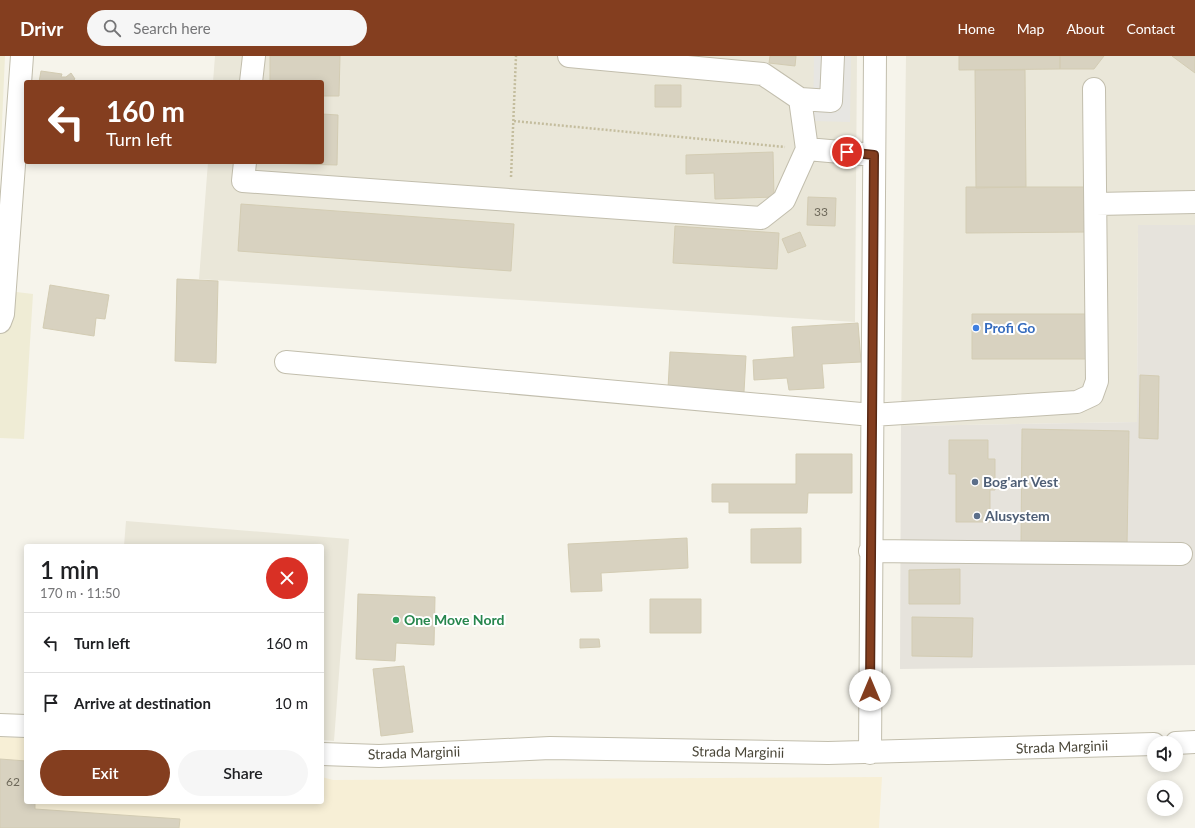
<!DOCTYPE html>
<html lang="en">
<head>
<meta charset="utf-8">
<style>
	body { margin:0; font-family:Lato,sans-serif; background:#f6f6f6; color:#202124; height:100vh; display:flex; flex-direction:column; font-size:15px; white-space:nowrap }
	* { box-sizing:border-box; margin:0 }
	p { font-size:13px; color:#757577 }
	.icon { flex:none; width:22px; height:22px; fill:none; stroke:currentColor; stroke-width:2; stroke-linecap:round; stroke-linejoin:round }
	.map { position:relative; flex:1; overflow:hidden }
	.sheet { position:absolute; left:24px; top:488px; width:300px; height:260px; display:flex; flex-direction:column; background:#fff; border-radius:4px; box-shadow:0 2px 10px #0003 }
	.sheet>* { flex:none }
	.hud { position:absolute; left:24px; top:24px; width:300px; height:84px; border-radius:4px; box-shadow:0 2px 10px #0003; background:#843e1f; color:#fff; overflow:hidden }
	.fabs { position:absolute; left:1147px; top:680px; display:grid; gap:8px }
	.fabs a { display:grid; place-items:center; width:36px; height:36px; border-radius:50%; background:#fff; box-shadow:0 2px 10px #0003; font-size:20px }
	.pin { position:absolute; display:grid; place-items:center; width:34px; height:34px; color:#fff; margin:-17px; border:2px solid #fff; border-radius:50%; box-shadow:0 1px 4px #0007 }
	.me { position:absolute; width:44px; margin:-22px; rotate:0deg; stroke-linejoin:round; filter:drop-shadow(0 0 3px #0008) }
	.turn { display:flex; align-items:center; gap:14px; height:84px; padding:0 16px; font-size:18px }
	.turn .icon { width:52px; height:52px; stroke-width:2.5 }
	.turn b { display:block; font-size:28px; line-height:34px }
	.round { display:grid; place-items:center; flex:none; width:42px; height:42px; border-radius:21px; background:#f6f6f6 }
	.head { display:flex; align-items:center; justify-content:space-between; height:68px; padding:0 16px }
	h1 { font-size:24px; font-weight:600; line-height:30px }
	.action { display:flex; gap:8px; margin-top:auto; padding:8px 16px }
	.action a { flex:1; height:46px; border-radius:24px; background:#843e1f; color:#fff; font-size:16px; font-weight:600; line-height:46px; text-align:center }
	.action a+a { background:#f6f6f6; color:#202124 }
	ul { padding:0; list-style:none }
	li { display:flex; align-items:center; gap:12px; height:60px; padding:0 16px; border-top:1px solid #e0e0e0 }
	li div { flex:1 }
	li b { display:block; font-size:15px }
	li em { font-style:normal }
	header { display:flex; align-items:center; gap:24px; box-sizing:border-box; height:56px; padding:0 20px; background:#843e1f; color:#fff }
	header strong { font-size:19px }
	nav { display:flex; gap:22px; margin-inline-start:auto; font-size:14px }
	.search { width:280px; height:36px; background:#f6f6f6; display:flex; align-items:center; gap:10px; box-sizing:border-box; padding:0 14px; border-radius:22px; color:#757577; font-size:15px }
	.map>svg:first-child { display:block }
</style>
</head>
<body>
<header>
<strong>Drivr</strong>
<div class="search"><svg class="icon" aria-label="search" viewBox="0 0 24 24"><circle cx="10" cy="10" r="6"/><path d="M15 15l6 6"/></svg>Search here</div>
<nav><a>Home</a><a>Map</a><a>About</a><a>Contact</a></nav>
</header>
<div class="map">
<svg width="1195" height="772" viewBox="0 0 1195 772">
	<rect width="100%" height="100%" fill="#f6f4eb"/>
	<!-- residential -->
	<path fill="#eae7d9" d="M215 0H857L855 266 199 223 208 106H322V26H213Z
		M906 0H1195V169H1138L1137 366 901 370Z
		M126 465 349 483 334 685 322 684V490H124Z"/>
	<!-- commercial -->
	<path fill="#f7efd6" d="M0 681 26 682V746H322V721L333 724 882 721 879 772H0Z"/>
	<!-- industrial -->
	<path fill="#e6e3dc" d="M1138 169H1195V609L900 613 901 370 1137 366Z"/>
	<!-- education -->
	<path fill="#efecd5" d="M0 0H5L0 112Z
		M0 234 33 238 24 383 0 382Z"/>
	<!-- parking -->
	<path fill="#e7e6e2" d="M814 0H851L850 66 813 65Z"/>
	<!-- building -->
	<path fill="#d8d2c0" stroke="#d3ccb3" d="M270 0H340L339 40H322V26H270Z
		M770 0H796L795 10 769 7Z
		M959 0H1060V13L959 14Z
		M1060 0H1104L1094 13H1060Z
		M1172 0H1195V17Z
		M975 14H1025L1026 131 976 132Z
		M41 15 62 18 61 21H66L71 17 75 23 71 26H39Z
		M655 29H681V51H655Z
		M322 58 338 59 337 109 265 107V106H322Z
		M773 96 774 141 715 143 714 117 686 118V99Z
		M966 131H1088L1089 176 966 177Z
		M808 141 836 142 835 170 807 169Z
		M241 148 514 168 511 215 238 195Z
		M675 170 779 177 777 213 673 207Z
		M800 176 806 190 788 197 782 183Z
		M177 223 218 225 216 307 175 305Z
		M50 229 109 239 105 263 96 262 94 280 43 272Z
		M972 258H1094V303H972Z
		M858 267 861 306 822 308 824 332 789 334 787 322 754 324 753 304 794 301 792 271Z
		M670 296 746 300 744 336 668 332Z
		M1140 319 1159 320 1158 383 1139 382Z
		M1022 373 1129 375 1127 489 1021 487Z
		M949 384H988V403H995V434H990V466H956V418H949Z
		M796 398H852V437H808L807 457H729V446H712V428H796Z
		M801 472V507H751V473Z
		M687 482 688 512 601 517 602 535 571 536 568 488Z
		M960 513V548H909V514Z
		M358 538 435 541 434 589 396 587 395 605 356 603Z
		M650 543H701V577H650Z
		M912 561 973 562 972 601 912 600Z
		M580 583H599L600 591 580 592Z
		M404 610 413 676 381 680 373 613Z
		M0 703 26 705V746H35V753L180 763 179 772H0Z"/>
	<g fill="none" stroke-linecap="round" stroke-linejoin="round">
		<!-- minor casing -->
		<g stroke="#c2bead" stroke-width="24">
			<path id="minor" d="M251 26 254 0
				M800 43 831 45 833 0
				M807 93 874 99
				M245 106 243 125 761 162 784 144 807 93 800 43 763 18 569 0
				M1096 148 1195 146
				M0 266 3 258 22 0
				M286 306 872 359 1077 346 1092 339 1097 325 1094 33
				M870 495 1181 498
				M0 669 26 670
				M1176 687 1195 686
				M870 697 875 0
				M322 698 379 700 550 692 828 697 1154 688"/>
		</g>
		<!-- path -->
		<path stroke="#c4bd9e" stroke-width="2.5" stroke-dasharray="2 2" stroke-linecap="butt" d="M514 65 785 91
			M511 121 516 0"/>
		<!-- minor -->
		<use href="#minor" stroke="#fff" stroke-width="22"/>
	</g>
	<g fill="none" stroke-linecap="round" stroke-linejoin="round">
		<!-- route casing -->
		<g stroke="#562814" stroke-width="10">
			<path id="route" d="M847 96 874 99 870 634"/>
		</g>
		<!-- route -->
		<use href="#route" stroke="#843e1f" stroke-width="7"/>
	</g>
	<!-- markers -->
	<circle fill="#3f7fe0" stroke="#fff" stroke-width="1.5" cx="976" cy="272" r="4"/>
	<g fill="#5c6f8a" stroke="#fff" stroke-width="1.5">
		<circle cx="975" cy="426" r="4"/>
		<circle cx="977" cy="460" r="4"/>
	</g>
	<circle fill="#2e9e5b" stroke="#fff" stroke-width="1.5" cx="396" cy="564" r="4"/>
	<g text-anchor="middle" stroke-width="4" stroke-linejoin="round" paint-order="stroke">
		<!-- number labels -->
		<g font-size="12" fill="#6e695a">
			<text x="821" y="160">33</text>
			<text x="13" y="730">62</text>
		</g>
		<!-- shop labels -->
		<g font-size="14" font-weight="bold" fill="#366cbe" stroke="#fff" text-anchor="start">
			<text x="984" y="277">Profi Go</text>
		</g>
		<!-- service labels -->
		<g font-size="14" font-weight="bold" fill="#4e5e75" stroke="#fff" text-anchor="start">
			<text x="983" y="431">Bog'art Vest</text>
			<text x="985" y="465">Alusystem</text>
		</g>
		<!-- leisure labels -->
		<g font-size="14" font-weight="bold" fill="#27864d" stroke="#fff" text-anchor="start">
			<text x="404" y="569">One Move Nord</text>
		</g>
		<!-- street labels -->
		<g font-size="14" fill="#4a4638" stroke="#fff">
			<text transform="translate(1062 691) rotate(-2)" y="5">Strada Marginii</text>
			<text transform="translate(738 696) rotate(1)" y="5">Strada Marginii</text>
			<text transform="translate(414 697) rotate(-2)" y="5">Strada Marginii</text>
		</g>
	</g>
</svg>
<div class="fabs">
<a><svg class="icon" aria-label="sound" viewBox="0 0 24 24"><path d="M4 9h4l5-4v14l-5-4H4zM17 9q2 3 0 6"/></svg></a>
<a><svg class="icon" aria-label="search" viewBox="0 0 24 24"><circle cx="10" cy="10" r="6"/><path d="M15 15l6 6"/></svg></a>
</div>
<div class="pin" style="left:847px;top:96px;background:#d93025"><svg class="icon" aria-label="arrive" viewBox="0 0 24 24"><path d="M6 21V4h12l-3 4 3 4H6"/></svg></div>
<svg class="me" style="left:870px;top:634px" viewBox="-20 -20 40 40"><circle r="19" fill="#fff"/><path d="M0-13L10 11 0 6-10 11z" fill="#843e1f"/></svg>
<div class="hud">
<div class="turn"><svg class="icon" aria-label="left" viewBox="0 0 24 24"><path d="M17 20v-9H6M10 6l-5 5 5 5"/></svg><div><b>160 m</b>Turn left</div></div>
</div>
<section class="sheet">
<div class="head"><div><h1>1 min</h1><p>170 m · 11:50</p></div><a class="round" style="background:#d93025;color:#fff"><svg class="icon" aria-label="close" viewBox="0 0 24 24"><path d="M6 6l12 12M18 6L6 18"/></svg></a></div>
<ul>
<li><svg class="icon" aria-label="left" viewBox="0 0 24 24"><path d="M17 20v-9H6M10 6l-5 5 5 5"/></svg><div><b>Turn left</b></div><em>160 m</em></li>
<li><svg class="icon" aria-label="arrive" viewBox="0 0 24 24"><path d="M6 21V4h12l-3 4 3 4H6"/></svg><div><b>Arrive at destination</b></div><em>10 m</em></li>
</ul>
<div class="action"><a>Exit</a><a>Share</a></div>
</section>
</div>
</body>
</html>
